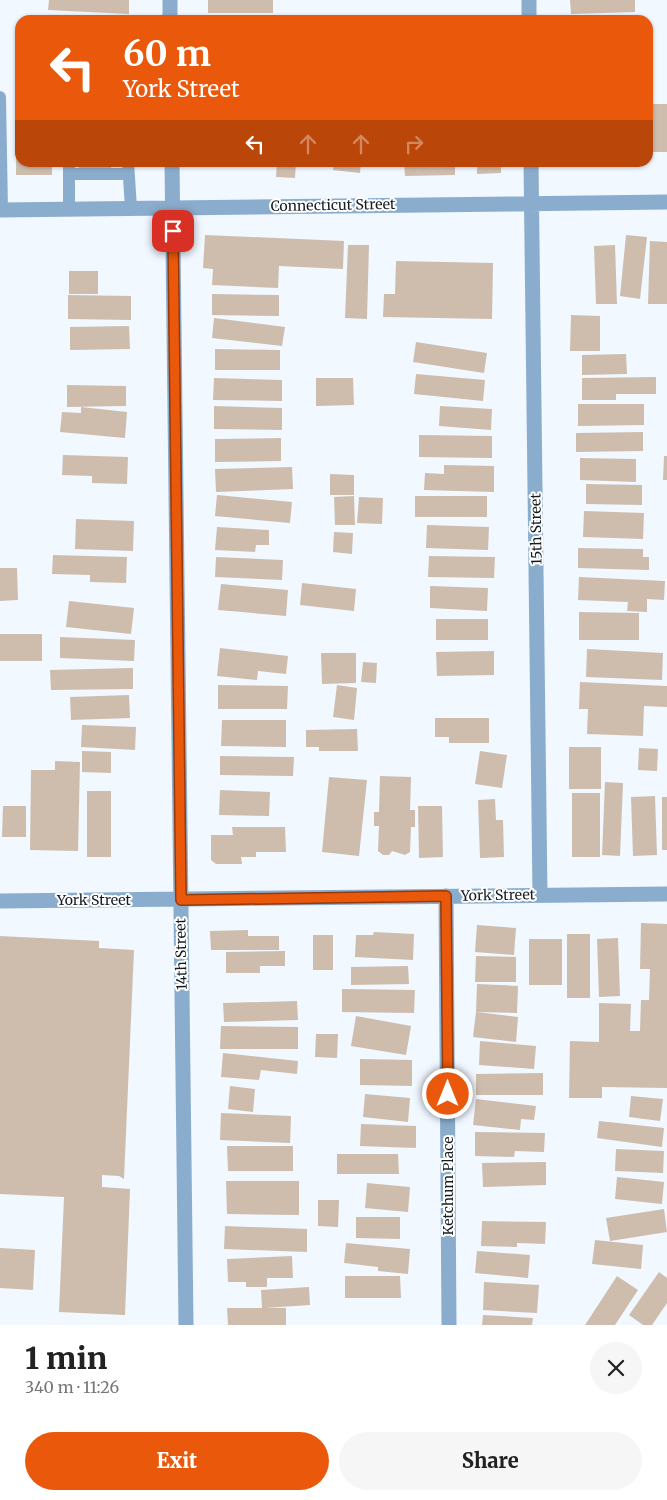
<!DOCTYPE html>
<html lang="en">
<head>
<meta charset="utf-8">
<style>
	body { margin:0; font-family:Merriweather,serif; background:#f6f6f6; color:#222; height:100vh; display:flex; flex-direction:column; font-size:19px; white-space:nowrap }
	* { box-sizing:border-box; margin:0 }
	p { font-size:16px; color:#767676 }
	.icon { flex:none; width:28px; height:28px; fill:none; stroke:currentColor; stroke-width:2; stroke-linecap:round; stroke-linejoin:round }
	.map { position:relative; height:1325px; overflow:hidden }
	.side { display:flex; flex-direction:column; background:#fff; flex:1 }
	.side>* { flex:none }
	.hud { position:absolute; left:15px; top:15px; width:638px; height:152px; border-radius:15px; box-shadow:0 1px 4px #0004; background:#ea580c; color:#fff; overflow:hidden }
	.pin { position:absolute; display:grid; place-items:center; width:42px; height:42px; color:#fff; margin:-21px; border-radius:10px; box-shadow:0 2px 8px #0006 }
	.me { position:absolute; width:55px; margin:-28px; rotate:0deg; stroke-linejoin:round; filter:drop-shadow(0 0 4px #0008) }
	.turn { display:flex; align-items:center; gap:18px; height:105px; padding:0 25px; font-size:22px }
	.turn .icon { width:65px; height:65px; stroke-width:2.5 }
	.turn b { display:block; font-size:35px; line-height:42px }
	.lanes { display:flex; align-items:center; height:48px; padding:0 25px; background:#0003; justify-content:center; gap:25px; direction:ltr }
	.lanes .off { opacity:.35 }
	.round { display:grid; place-items:center; flex:none; width:52px; height:52px; border-radius:26px; background:#f6f6f6 }
	.head { display:flex; align-items:center; justify-content:space-between; height:85px; padding:0 25px }
	h1 { font-size:30px; font-weight:800; line-height:38px }
	.action { display:flex; gap:10px; margin-top:auto; padding:10px 25px }
	.action a { flex:1; height:58px; border-radius:30px; background:#ea580c; color:#fff; font-size:20px; font-weight:800; line-height:58px; text-align:center }
	.action a+a { background:#f6f6f6; color:#222 }
	.map>svg:first-child { display:block }
</style>
</head>
<body>
<div class="map">
<svg width="667" height="1325" viewBox="0 0 667 1325">
	<rect width="100%" height="100%" fill="#f1f8ff"/>
	<!-- building -->
	<path fill="#cebdad" d="M49 0H129V14L48 10Z
		M208 0H273V13H208Z
		M570 0H635V12L571 14Z
		M208 15 236 19V20H207Z
		M17 95H20V162H52V175H16Z
		M648 104H667V152H648Z
		M79 162H112L111 169H79Z
		M277 162H296L295 178 276 177Z
		M334 162H361L360 173 333 170Z
		M404 162H455V175L405 176Z
		M477 162H501V173L477 174Z
		M205 235 344 241 343 269 279 266 278 288 212 285 213 269 203 268Z
		M626 235 647 237 640 299 620 296Z
		M650 241 667 242V304H648Z
		M348 245H369L367 319 345 318Z
		M615 245 617 304H596L594 246Z
		M396 261 493 263 492 319 383 317 384 294H395Z
		M69 271H98V294H69Z
		M212 294 279 295V316L212 315Z
		M68 295 131 296V320L68 319Z
		M571 315 600 316V351H570Z
		M214 318 285 327 282 346 212 338Z
		M129 326 130 349 70 350V327Z
		M416 342 487 353 484 373 413 362Z
		M215 349 280 350V370H215Z
		M626 354 627 374 582 375V355Z
		M416 374 485 380 483 401 414 394Z
		M656 377V394H616V400H582V378Z
		M214 378 282 380V401L213 400Z
		M316 378H353L354 405 316 406Z
		M67 385 126 386V406L67 407Z
		M578 404H644V425L578 426Z
		M214 406 282 408V430L214 429Z
		M440 406 492 409 491 430 439 426Z
		M81 407 127 412 125 438 60 432 62 412 81 413Z
		M643 432V451L576 452V433Z
		M419 435 492 436V458L419 457Z
		M281 438V461L215 462V439Z
		M63 455 128 457 127 484 92 483V476L62 475Z
		M664 456H667V480H663Z
		M580 458 636 459V482L580 480Z
		M444 465 494 466V492L424 490 425 473 444 474Z
		M292 467 293 489 216 492 215 469Z
		M330 474 354 475V495H330Z
		M586 484 642 485V505L586 504Z
		M217 495 292 502 290 523 215 516Z
		M354 496 355 525H335L334 497Z
		M415 496H487V517H415Z
		M359 497 383 498 382 524 357 523Z
		M584 511 644 513 643 539 583 537Z
		M76 519 134 521 133 551 75 549Z
		M427 525 489 527 488 550 426 548Z
		M217 527 269 530V545H256L255 552 215 550Z
		M334 532 353 533 352 554 333 552Z
		M578 548 643 549V557H649V570L578 568Z
		M53 555 127 557 126 583 90 582V575L52 574Z
		M429 556 495 557 494 578 428 577Z
		M216 557 283 560 282 580 215 577Z
		M0 568H17L18 600 0 601Z
		M579 577 665 581 664 600 647 599V612L627 611 628 602 578 600Z
		M302 583 356 589 354 611 300 605Z
		M221 584 288 590 286 616 218 610Z
		M430 586 488 588 487 611 430 608Z
		M69 601 134 608 131 634 66 627Z
		M579 612 639 613V640H579Z
		M436 619H488V640H436Z
		M0 634H42V661H0Z
		M60 637 135 640 134 661 60 658Z
		M220 648 288 656 286 674 258 671 257 680 217 676Z
		M587 649 663 653 662 680 586 677Z
		M494 651V675L437 676 436 652Z
		M321 653H356V683L322 684Z
		M363 662 377 663 376 683 361 682Z
		M133 668V689L51 690 50 670Z
		M580 682 667 686V707L644 706 643 736 587 734 588 709H579Z
		M218 685 288 686 287 709H218Z
		M337 685 357 688 354 720 333 717Z
		M129 695 130 718 71 720 70 697Z
		M435 718H489V743H449V737H435Z
		M222 720H286V747L221 746Z
		M82 725 136 727 135 750 81 747Z
		M357 729 358 751H319V747H306V730Z
		M569 747H601V789H569Z
		M639 748 658 749 657 771 638 770Z
		M82 751 111 752V773L82 772Z
		M480 751 507 755 502 788 475 784Z
		M220 756 294 757 293 776 220 775Z
		M55 761 80 762 78 851 30 850 31 770H55Z
		M380 776 411 777 410 810H415V827H411L410 852 405 855 392 851 389 855H383L378 851 379 826H374V812H379Z
		M329 777 367 780 359 856 322 852Z
		M605 782 623 783 620 856 602 855Z
		M220 790 270 792 269 816 219 815Z
		M87 791H111V857H87Z
		M572 793H600V857H572Z
		M655 796 657 855 633 856 631 797Z
		M662 797H667V850H662Z
		M495 799 496 820H503L504 857 480 858 478 800Z
		M3 806H26V837H2Z
		M418 806H442L443 857 419 858Z
		M232 827H285L286 852H256V857H241L242 864H216L211 860V835H233Z
		M641 923 667 924V1088L602 1087V1098H569L570 1041 599 1042V1003L631 1004 630 1031H640L641 1000H649L650 969H640Z
		M477 925 516 928 514 955 475 952Z
		M248 930V936H279V950H211L210 931Z
		M374 932 414 934 413 960 355 957 356 935H373Z
		M567 934H590V998H567Z
		M313 935H333V970H313Z
		M0 936 99 941V948L134 950 124 1179 119 1176 102 1175V1187L130 1189 125 1315 59 1312 64 1197 0 1194Z
		M618 938 620 996 599 997 597 939Z
		M529 939H562V985H529Z
		M285 951V966H260V973H226V952Z
		M476 956 516 957V982H475Z
		M408 966 409 984 351 985V967Z
		M477 984 518 986 517 1013 476 1012Z
		M342 989 415 990 414 1013 342 1012Z
		M297 1001 298 1020 224 1022 223 1003Z
		M476 1012 518 1017 516 1042 473 1037Z
		M356 1016 411 1026 406 1055 351 1046Z
		M221 1026 298 1027V1049H220Z
		M316 1034H338L337 1058 315 1057Z
		M480 1041 536 1046 534 1069 479 1065Z
		M223 1053 298 1061 297 1074 261 1070 259 1080 221 1077Z
		M360 1059 412 1060V1086L360 1085Z
		M543 1073V1095H476V1074Z
		M230 1086 255 1089 253 1112 228 1109Z
		M365 1094 410 1098 408 1122 363 1117Z
		M631 1096 663 1099 660 1121 629 1117Z
		M476 1099 536 1106 534 1120 521 1119 520 1130 473 1125Z
		M221 1113 291 1116 290 1143 220 1140Z
		M599 1121 664 1128 662 1147 597 1138Z
		M361 1124 416 1126V1148L360 1146Z
		M475 1132 545 1133 544 1152 515 1151 514 1157 475 1156Z
		M227 1146H293V1171H228Z
		M616 1149 664 1151 663 1173 615 1171Z
		M337 1154H398L399 1174H337Z
		M546 1162V1185L483 1187 482 1163Z
		M617 1177 664 1182 662 1204 615 1199Z
		M226 1181H299V1215L227 1214Z
		M367 1183 410 1187 408 1212 365 1208Z
		M318 1200H339L338 1227 318 1226Z
		M664 1209 667 1232 610 1241 606 1218Z
		M356 1217H400V1239L356 1238Z
		M482 1221 546 1222 545 1244 517 1243V1247L481 1246Z
		M225 1226 307 1229V1252L224 1249Z
		M595 1240 643 1245 641 1269 592 1264Z
		M346 1243 410 1249 408 1274 378 1271V1267L344 1263Z
		M0 1248 35 1250 33 1290 0 1288Z
		M477 1251 530 1255 528 1278 475 1273Z
		M292 1256 293 1278H267V1287H246V1282H228L227 1259Z
		M659 1272 667 1278V1303L652 1325H643L629 1315Z
		M345 1276H400L401 1298H345Z
		M617 1276 638 1290 615 1325H585Z
		M484 1282 539 1285 537 1313 483 1310Z
		M309 1287 310 1305 265 1308H286V1325H228L227 1308H262L261 1290Z
		M483 1315 533 1318 532 1325H482Z"/>
	<g fill="none" stroke-linecap="round" stroke-linejoin="round">
		<!-- lane -->
		<path stroke="#8badcd" stroke-width="12" d="M0 97 2 210
			M69 162V208
			M128 162 131 208
			M69 174H128"/>
		<!-- street -->
		<path stroke="#8badcd" stroke-width="15" d="M170 0V20
			M529 0V20
			M172 162 186 1325
			M531 162 540 895
			M0 210 667 202
			M446 896 449 1325
			M0 901 667 894"/>
	</g>
	<g fill="none" stroke-linecap="round" stroke-linejoin="round">
		<!-- route casing -->
		<g stroke="#983908" stroke-width="12">
			<path id="route" d="M173 231 181 900 446 896 448 1094"/>
		</g>
		<!-- route -->
		<use href="#route" stroke="#ea580c" stroke-width="9"/>
	</g>
	<g text-anchor="middle" stroke-width="4" stroke-linejoin="round" paint-order="stroke">
		<!-- street labels -->
		<g font-size="14" fill="#161d22" stroke="#fff">
			<text transform="translate(333 205) rotate(-1)" y="5">Connecticut Street</text>
			<text transform="translate(536 529) rotate(-91)" y="5">15th Street</text>
			<text transform="translate(498 895) rotate(-1)" y="5">York Street</text>
			<text x="94" y="905">York Street</text>
			<text transform="translate(181 954) rotate(-91)" y="5">14th Street</text>
			<text transform="translate(448 1186) rotate(-90)" y="5">Ketchum Place</text>
		</g>
	</g>
</svg>
<div class="pin" style="left:173px;top:231px;background:#d93025"><svg class="icon" aria-label="arrive" viewBox="0 0 24 24"><path d="M6 21V4h12l-3 4 3 4H6"/></svg></div>
<svg class="me" style="left:448px;top:1094px" viewBox="-20 -20 40 40"><circle r="17" fill="#ea580c" stroke="#fff" stroke-width="3"/><path d="M0-11L8 9 0 5-8 9z" fill="#fff"/></svg>
<div class="hud">
<div class="turn"><svg class="icon" aria-label="left" viewBox="0 0 24 24"><path d="M17 20v-9H6M10 6l-5 5 5 5"/></svg><div><b>60 m</b>York Street</div></div>
<div class="lanes"><svg class="icon" aria-label="left" viewBox="0 0 24 24"><path d="M17 20v-9H6M10 6l-5 5 5 5"/></svg><svg class="icon off" aria-label="ahead" viewBox="0 0 24 24"><path d="M12 20V5M6 11l6-6 6 6"/></svg><svg class="icon off" aria-label="ahead" viewBox="0 0 24 24"><path d="M12 20V5M6 11l6-6 6 6"/></svg><svg class="icon off" aria-label="right" viewBox="0 0 24 24"><path d="M7 20v-9h11M14 6l5 5-5 5"/></svg></div>
</div>
</div>
<section class="side">
<div class="head"><div><h1>1 min</h1><p>340 m · 11:26</p></div><a class="round"><svg class="icon" aria-label="close" viewBox="0 0 24 24"><path d="M6 6l12 12M18 6L6 18"/></svg></a></div>
<div class="action"><a>Exit</a><a>Share</a></div>
</section>
</body>
</html>
